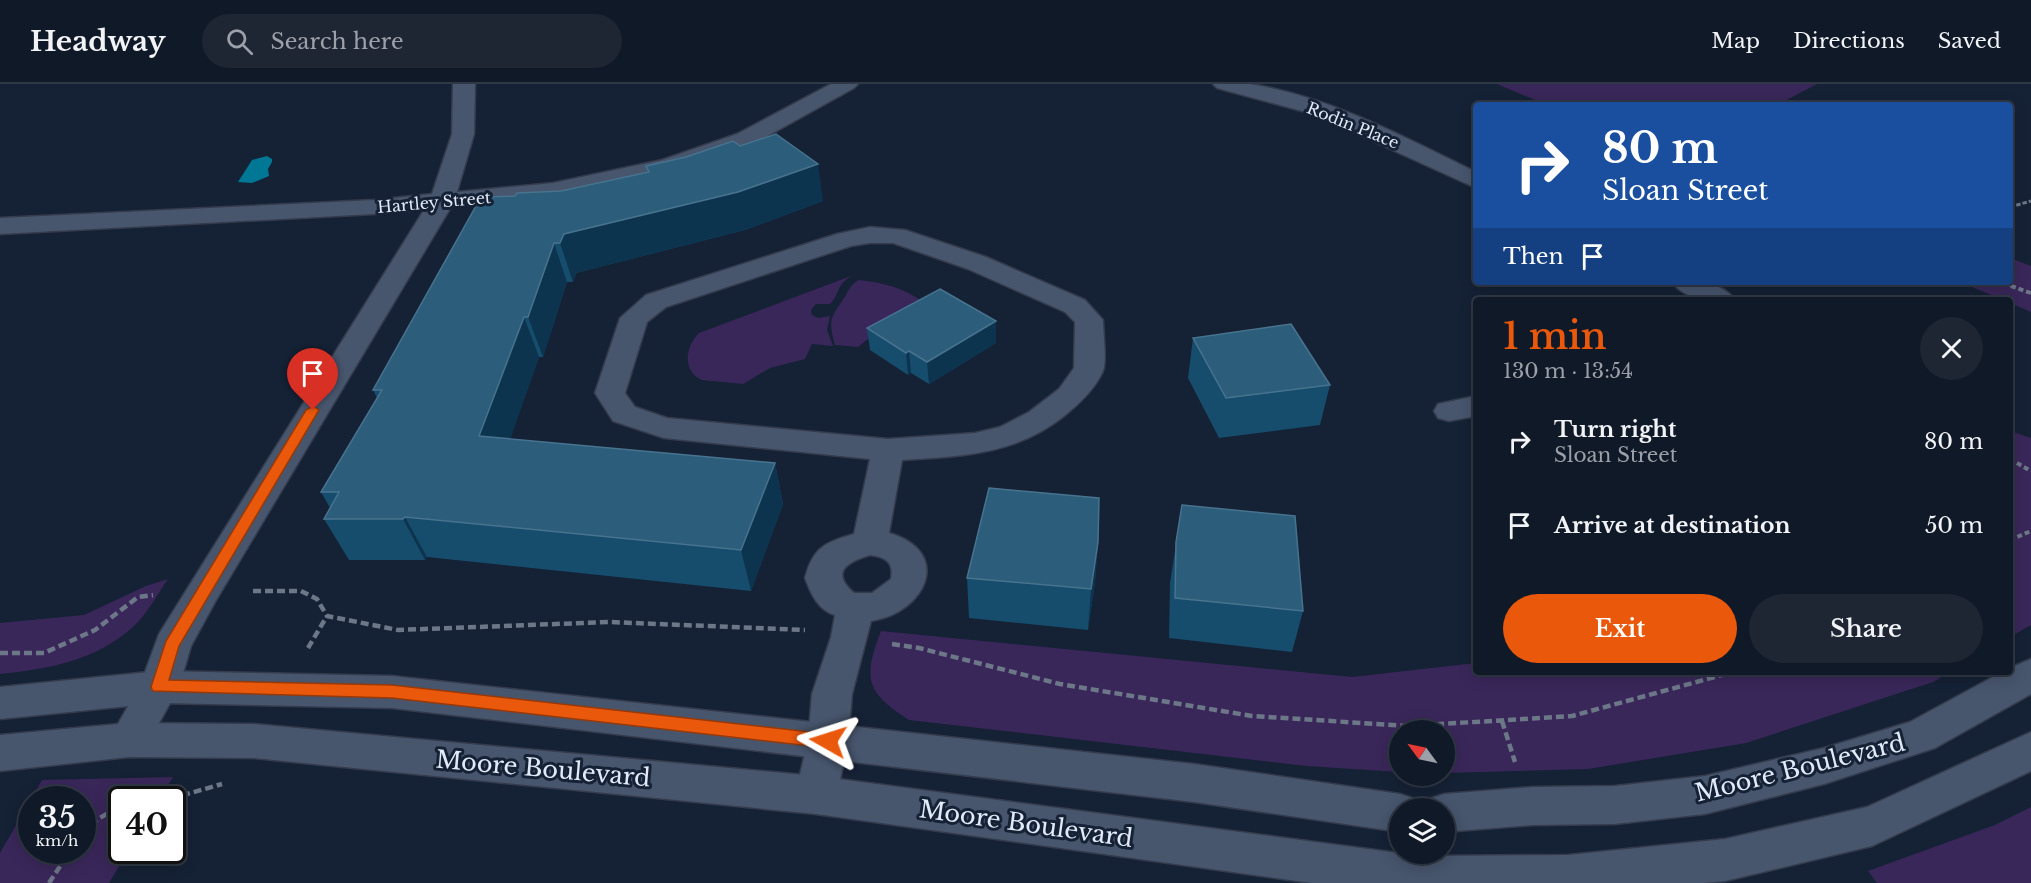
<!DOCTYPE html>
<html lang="en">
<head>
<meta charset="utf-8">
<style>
	body { margin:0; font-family:"Libre Baskerville",serif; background:#1e2634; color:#f1f3f6; height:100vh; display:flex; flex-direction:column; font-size:22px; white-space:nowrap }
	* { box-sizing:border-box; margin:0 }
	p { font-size:20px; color:#9ca0a8 }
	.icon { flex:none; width:33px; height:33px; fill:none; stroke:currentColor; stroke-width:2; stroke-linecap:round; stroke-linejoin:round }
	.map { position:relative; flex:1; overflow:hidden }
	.side { position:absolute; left:1473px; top:213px; width:540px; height:378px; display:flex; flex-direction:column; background:#101928; border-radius:6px; box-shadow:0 3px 15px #0003,0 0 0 2px #303845 }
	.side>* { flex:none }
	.top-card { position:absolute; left:1473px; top:18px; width:540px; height:183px; border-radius:6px; box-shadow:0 3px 15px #0003,0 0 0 2px #303845; background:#1a4fa0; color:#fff; overflow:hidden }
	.needle { width:39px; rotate:303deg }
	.fabs { position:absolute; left:1389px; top:636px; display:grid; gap:12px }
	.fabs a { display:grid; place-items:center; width:66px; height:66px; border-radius:50%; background:#101928; box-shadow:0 3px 15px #0003,0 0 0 2px #303845; font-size:30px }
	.speed { position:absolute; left:18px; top:702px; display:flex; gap:12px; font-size:30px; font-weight:700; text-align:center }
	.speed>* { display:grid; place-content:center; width:78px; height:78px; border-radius:50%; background:#101928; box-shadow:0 3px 15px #0003,0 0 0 2px #303845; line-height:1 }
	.speed small { font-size:15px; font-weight:400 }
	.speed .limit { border:3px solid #111; border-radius:9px; background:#fff; color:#111 }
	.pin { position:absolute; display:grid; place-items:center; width:51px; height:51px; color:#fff; margin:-62px -26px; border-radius:50% 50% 50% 0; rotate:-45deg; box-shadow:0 0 6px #0007 }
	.pin .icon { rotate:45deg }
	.me { position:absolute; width:66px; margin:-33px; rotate:276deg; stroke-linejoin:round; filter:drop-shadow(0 0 4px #0008) }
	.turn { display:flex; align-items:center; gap:21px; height:126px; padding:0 30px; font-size:27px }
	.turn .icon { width:78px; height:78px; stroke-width:2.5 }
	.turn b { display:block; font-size:42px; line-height:51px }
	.then { display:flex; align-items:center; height:57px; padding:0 30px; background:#0003; gap:12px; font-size:22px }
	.round { display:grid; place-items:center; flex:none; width:63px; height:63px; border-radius:32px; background:#1e2634 }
	.overview { display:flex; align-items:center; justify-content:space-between; height:102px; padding:0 30px }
	h1 { font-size:36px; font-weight:600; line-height:45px; color:#ea580c }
	.cta { display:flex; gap:12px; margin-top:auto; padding:12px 30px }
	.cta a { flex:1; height:69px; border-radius:36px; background:#ea580c; color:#fff; font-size:24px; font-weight:600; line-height:69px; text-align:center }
	.cta a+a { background:#1e2634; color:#f1f3f6 }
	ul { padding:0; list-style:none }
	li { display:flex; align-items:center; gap:18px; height:84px; padding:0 30px }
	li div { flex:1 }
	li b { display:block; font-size:22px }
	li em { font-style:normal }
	header { display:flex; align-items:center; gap:36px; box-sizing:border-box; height:84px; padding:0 30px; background:#101928; border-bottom:2px solid #303845 }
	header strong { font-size:28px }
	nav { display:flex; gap:33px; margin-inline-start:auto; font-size:21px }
	.search { width:420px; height:54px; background:#1e2634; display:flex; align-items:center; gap:15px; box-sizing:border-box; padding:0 21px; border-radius:33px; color:#9ca0a8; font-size:22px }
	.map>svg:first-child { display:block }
</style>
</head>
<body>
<header>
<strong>Headway</strong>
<div class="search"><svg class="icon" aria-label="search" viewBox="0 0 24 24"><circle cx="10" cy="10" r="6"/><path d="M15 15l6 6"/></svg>Search here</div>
<nav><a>Map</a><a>Directions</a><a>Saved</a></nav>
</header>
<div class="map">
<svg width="2031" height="799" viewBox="0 0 2031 799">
	<rect width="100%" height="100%" fill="#152135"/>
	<!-- green -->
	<path fill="#3a275a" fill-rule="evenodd" d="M1497 0H1817L1777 21H1547Z
		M2010 174 2031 182V228L2010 219V216H2003L1960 198H2010Z
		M851 192C835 203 840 210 830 220H816L811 226 812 231 818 234 830 232 827 246 833 262 812 260 805 275 770 284 743 300 702 296C681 286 686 262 699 249Z
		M859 196C891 200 902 204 929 221L884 242 858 263 835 261C829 238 829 236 842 217 849 208 848 202 859 196Z
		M2010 347 2031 354V541L2010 553Z
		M168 495C157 511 147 530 133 543 95 577 48 585 0 590V539L84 531 146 502Z
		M881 547 1352 593 1476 579V588H1950L1933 598 1746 659 1588 685 1445 689 1444 646H1400L1399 688 1307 682 909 636C865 608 863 594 881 547Z
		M173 693 159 715 122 716V766L128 767 109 799H0V769L42 696ZM32 716H82V766H32Z
		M2031 723V799H1877L1868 787 1995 741Z"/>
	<!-- water -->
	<path fill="#007895" d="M267 72 272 75V78L268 85 269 92 252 99 238 98 252 76Z"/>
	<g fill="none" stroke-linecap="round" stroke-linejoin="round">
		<!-- minor casing -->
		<g stroke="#333b4c" stroke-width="3">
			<path id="minor" d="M453 0H475L474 50 457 108 553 99 662 76 737 50 831 0H858L854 4 753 60 676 87 553 113 451 123 215 518 191 562 179 603 143 668 129 673 115 668 109 656 141 599 159 550 424 126 374 130 0 150V134L374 116 432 110 452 50Z
				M1213 0C1225 0 1239 0 1250 0 1331 13 1404 53 1476 88V104L1313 30 1217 4Z
				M870 143 905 146 986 173 1085 216 1103 236C1103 248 1107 277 1103 287 1095 305 1079 320 1064 332 1015 371 962 372 902 376L889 449C954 468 926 529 871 537L852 610 848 657 837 711 831 724 816 730 801 724 795 711 808 657 812 610 831 553 835 531C818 526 811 510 805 494 813 463 826 458 854 450L870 375 664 354 613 337 595 309 620 234 646 211 837 150ZM870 159H893L968 185 1065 228 1075 238 1074 284 1059 305 1029 328 1000 343 975 349 888 355 667 334 635 323 625 309 647 238 666 223 851 162ZM870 471C886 473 894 478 891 495L872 509H854C830 488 847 478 870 471Z
				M1672 198C1693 198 1721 196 1735 216 1713 216 1686 218 1672 198Z
				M1476 312V332L1449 337 1438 334 1434 327 1438 320Z"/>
		</g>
		<!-- tertiary casing -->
		<g stroke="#333b4c" stroke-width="3">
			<path id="tertiary" d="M2031 575V610L1935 664 1824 700 1705 730 1615 740 1533 741 1444 748V724H1425L1429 715 1444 710 1533 703 1615 702 1705 692 1824 664 1910 638 2002 588H2010V584Z
				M159 587 392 592 1194 680 1400 710 1415 715 1419 724H1400V748L1194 718 392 624 159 619 0 635V603Z
				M129 639 253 640 816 692 1421 772 1568 771 1725 755 1867 723 2031 648V687L1872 762 1725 797 1703 799H1312L816 730 253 674 129 673 0 687V651Z"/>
		</g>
		<!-- path-far2 -->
		<path stroke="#6c7788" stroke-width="3" stroke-dasharray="4.5 2" stroke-linecap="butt" d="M2010 123 2031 117
			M2001 198 2015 203"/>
		<!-- path-far1 -->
		<path stroke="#6c7788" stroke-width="4" stroke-dasharray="5 3" stroke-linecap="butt" d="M2011 202 2031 209
			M2010 375 2031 387
			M2010 456 2031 447"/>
		<!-- path -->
		<path stroke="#6c7788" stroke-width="4.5" stroke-dasharray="8 4" stroke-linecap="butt" d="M253 507H301L317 515 327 532 398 546 609 538 805 546
			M892 560 919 564 1060 600 1252 632 1409 642 1572 632 1733 588
			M308 564 327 532
			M0 569H44L95 546 138 513 153 511
			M1502 637 1515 678
			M135 716 158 709 187 710 222 700
			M82 749 98 735 122 721
			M49 799 71 766"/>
		<!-- minor -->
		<use href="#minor" fill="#47556d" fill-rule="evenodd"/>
		<!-- tertiary -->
		<use href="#tertiary" fill="#47556d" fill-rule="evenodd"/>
	</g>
	<!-- wall -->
	<path fill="#164c6c" d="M740 62 823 117 745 146 576 189 573 198H567L543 273H539L510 355 775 379 783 420 751 507 427 473 425 476H349L324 435 330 424 321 408 377 314 373 306 515 112 561 107 648 88 646 82Z
		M996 237V259L929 300 911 289 908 291 870 266 867 244Z
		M1193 254 1330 301 1320 341 1219 354 1188 294Z
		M1182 421 1303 527 1292 568 1169 554 1170 499Z
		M1098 458 1095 498 1088 546 969 534 967 494Z"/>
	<!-- shaded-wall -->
	<path fill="#0d344f" d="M818 80 823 117 745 146 576 189 573 198 560 159 564 150Z
		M554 159 567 198 543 273 528 233Z
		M524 233 539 273 497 393 479 352Z
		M996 237V259L929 300 927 278Z
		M909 267 911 289 908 291 906 269Z
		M775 379 783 420 751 507 741 466Z
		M405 433 427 473 425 476 403 435Z
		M1098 458 1095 498 1088 546 1091 505Z"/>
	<!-- building -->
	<path fill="#2c5d7b" stroke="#48738e" stroke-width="1.5" d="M776 50 818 80 738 108 564 150 560 159H554L528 233H524L479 352 775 379 741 466 405 433 403 435H324L339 408H321L382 306H373L481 113 515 112 517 109 561 107 649 88 646 82 686 73 733 57 740 62Z
		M940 205 996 237 927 278 909 267 906 269 867 244Z
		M1291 240 1330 301 1226 314 1193 254Z
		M989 404 1099 414 1098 458 1091 505 967 494Z
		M1182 421 1295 432 1303 527 1175 514 1176 458Z"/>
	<!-- route -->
	<path fill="#ea580c" stroke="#983908" stroke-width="1.5" d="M313 322 319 326 179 562 169 596 392 601 828 650 834 652 836 657 834 662 828 664 392 614 153 607 151 603 166 557 306 326Z"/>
	<g text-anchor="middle" stroke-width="6" stroke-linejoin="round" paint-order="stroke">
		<!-- far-street labels -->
		<g font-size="16" fill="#e1eaf8" stroke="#152135">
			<text transform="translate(1353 41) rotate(22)" y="6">Rodin Place</text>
			<text transform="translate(434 118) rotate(-5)" y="6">Hartley Street</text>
		</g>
		<!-- near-street labels -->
		<g font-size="24" fill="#e1eaf8" stroke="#152135">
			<text transform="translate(1800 684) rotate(-14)" y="8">Moore Boulevard</text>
			<text transform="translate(543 685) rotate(5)" y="8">Moore Boulevard</text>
			<text transform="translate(1026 740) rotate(8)" y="8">Moore Boulevard</text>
		</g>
	</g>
</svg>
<div class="fabs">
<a><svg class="needle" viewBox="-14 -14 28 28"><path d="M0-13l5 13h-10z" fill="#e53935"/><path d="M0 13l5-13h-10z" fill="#9ca0a8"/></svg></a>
<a><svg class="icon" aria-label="layers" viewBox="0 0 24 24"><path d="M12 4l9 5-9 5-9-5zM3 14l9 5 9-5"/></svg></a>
</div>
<div class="speed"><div>35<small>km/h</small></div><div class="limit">40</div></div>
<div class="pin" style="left:313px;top:326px;background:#d93025"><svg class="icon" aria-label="arrive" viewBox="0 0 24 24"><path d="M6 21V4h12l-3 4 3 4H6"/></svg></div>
<svg class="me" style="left:828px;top:657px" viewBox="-20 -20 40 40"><path d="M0-17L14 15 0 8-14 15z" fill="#ea580c" stroke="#fff" stroke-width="4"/></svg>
<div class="top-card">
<div class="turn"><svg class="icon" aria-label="right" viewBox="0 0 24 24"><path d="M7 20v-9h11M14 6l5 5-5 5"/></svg><div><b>80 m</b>Sloan Street</div></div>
<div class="then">Then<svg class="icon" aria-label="arrive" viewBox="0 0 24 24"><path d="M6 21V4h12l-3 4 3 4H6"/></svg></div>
</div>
<section class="side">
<div class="overview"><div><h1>1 min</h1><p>130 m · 13:54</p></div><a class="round"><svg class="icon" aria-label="close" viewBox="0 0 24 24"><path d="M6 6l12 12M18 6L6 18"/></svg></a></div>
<ul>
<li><svg class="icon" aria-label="right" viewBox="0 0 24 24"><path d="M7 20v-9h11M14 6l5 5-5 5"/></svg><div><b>Turn right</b><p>Sloan Street</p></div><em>80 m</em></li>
<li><svg class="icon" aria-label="arrive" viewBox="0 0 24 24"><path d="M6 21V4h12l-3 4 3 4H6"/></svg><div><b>Arrive at destination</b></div><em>50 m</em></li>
</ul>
<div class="cta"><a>Exit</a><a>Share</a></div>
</section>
</div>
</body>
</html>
